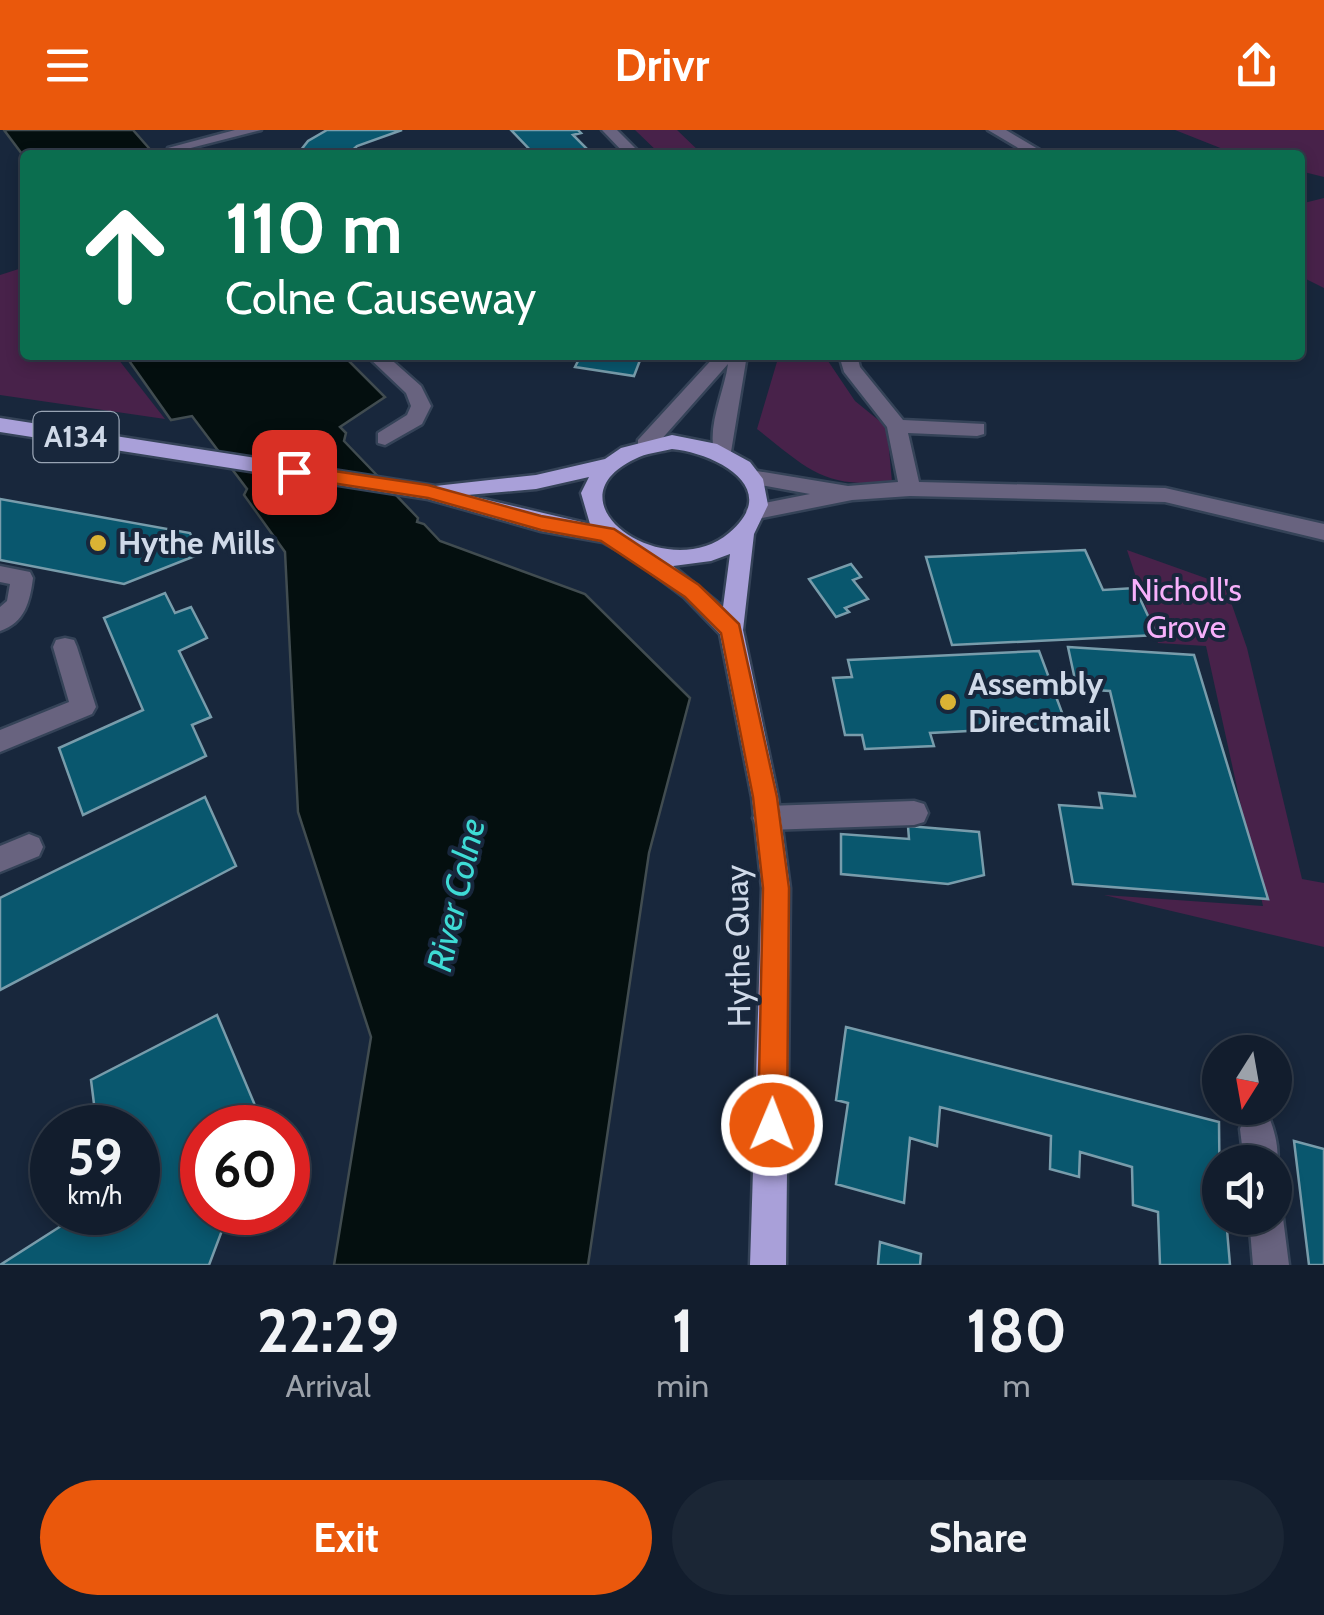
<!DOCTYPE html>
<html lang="en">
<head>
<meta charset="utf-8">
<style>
	body { margin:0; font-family:Cabin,sans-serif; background:#1b2635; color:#f1f3f6; height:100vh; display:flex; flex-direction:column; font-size:38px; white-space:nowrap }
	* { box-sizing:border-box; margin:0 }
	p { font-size:32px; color:#9ca2aa }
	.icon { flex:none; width:55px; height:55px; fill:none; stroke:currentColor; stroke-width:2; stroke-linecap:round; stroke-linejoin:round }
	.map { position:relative; height:1135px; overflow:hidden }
	.details { display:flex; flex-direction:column; background:#121d2d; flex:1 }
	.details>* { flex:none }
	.guide { position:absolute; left:20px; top:20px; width:1285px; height:210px; border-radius:10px; box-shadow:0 5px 15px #0003,0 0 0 2px #313b49; background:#0b6e4f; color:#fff; overflow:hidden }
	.needle { width:65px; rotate:191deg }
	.fabs { position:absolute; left:1202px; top:905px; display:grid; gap:20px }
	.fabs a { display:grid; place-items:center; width:90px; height:90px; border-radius:50%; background:#121d2d; box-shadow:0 5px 15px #0003,0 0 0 2px #313b49; font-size:50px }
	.speed { position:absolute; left:30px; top:975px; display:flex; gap:20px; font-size:50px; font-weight:700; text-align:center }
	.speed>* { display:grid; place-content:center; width:130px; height:130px; border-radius:50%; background:#121d2d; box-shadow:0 5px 15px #0003,0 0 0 2px #313b49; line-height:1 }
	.speed small { font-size:25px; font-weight:400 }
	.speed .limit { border:15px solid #d22; background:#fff; color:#111 }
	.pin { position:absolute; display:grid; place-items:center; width:85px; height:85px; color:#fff; margin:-42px; border-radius:20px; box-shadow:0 5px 15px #0006 }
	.me { position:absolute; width:110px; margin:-55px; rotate:1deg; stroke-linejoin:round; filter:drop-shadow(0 0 8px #0008) }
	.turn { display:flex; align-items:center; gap:35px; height:210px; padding:0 40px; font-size:45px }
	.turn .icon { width:130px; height:130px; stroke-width:2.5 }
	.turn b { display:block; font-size:70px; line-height:85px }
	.eta { display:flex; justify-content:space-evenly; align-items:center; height:170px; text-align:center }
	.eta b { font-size:60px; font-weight:700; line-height:70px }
	.cta { display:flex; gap:20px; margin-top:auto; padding:20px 40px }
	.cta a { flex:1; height:115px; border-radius:60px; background:#ea580c; color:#fff; font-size:40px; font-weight:700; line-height:115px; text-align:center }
	.cta a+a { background:#1b2635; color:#f1f3f6 }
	header { display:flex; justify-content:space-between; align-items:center; height:130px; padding:0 40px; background:#ea580c; color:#fff; font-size:45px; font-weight:700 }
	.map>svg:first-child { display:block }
</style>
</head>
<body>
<header><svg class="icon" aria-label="menu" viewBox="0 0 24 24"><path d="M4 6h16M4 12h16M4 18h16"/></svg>Drivr<svg class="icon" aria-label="share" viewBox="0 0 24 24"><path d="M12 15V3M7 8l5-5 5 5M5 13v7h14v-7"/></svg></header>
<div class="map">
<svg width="1324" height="1135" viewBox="0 0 1324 1135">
	<rect width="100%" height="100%" fill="#18273c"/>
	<!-- green -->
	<path fill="#48224a" d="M635 0H677L703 25H661Z
		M1175 0H1324V47L1300 41V25H1238Z
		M1324 68V158L1300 146V74Z
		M25 137V225H115L165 289 0 265V145Z
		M779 225H824L855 271 887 297 892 352C823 358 809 340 757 299Z
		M1127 420 1225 455 1247 518 1302 749 1324 753V817L1104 765 1263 776 1206 516 1158 513Z"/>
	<!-- water -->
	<path fill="#040f0f" stroke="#414c50" stroke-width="2.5" d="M4 0H133L155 25 25 28Z
		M125 225H343L385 267 340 297 346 303 344 311 418 388 417 392 424 394 440 411 585 464 690 568 649 723 588 1135H334L371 907 298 682 285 422 244 365 247 359 192 286 171 290Z"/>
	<!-- building -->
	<path fill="#09576e" stroke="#789cab" stroke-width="2.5" d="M327 0H402L357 16 347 25H297L308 11Z
		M511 0H578L581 3 573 5 593 25H535Z
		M581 225H642L634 246 575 237Z
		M0 369 190 403 200 424 124 454 0 430Z
		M1085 420 1103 460 1135 458 1157 505 952 515 926 427Z
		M851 434 861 447 853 450 868 469 845 478 849 482 836 487 809 449Z
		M165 463 175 483 191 477 207 508 179 521 211 587 192 595 206 626 83 685 59 618 143 580 104 488Z
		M1068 517 1194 525 1268 769 1073 754 1059 675 1102 678 1099 663 1135 666 1110 561 1077 559Z
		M1039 521 1067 596 930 603 934 616 865 619 862 605H845L833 548 852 547 848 530Z
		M205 667 236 736 0 860V768Z
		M908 696 979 702 984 745 948 754 841 744V704L909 709Z
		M217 885 262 992 260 998H202V1082H229L209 1135H0L83 1082H138V998H97L91 950Z
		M846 897 1219 992 1220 1088H1226L1230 1135H1160L1158 1082 1133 1075 1132 1037 1080 1022 1079 1047 1050 1039 1051 1006 940 977 937 1016 910 1008 904 1073 836 1054 848 973 836 970Z
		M1294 1011 1324 1019V1135H1309Z
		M880 1112 921 1124 920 1135H878Z"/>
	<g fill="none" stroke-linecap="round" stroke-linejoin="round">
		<!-- minor casing -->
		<g stroke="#354358" stroke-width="5">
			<path id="minor" d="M235 0H261L175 22 168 18Z
				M602 0H617L642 25H626Z
				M988 0H1006L1048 25H1030Z
				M366 225H386L421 256 431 276 422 294 385 315 378 313V303L407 285 411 276 406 263Z
				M716 225H747L730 328H716C705 299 724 264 728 234L652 320H638V310Z
				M839 225H857L860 237 903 290 984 294V304L977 306 908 303 919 352 1165 358 1324 394V410L1165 372 910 366 852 370 757 389 749 386 746 381 749 376 810 364 744 352 741 347 751 340 848 356 898 352 887 297 844 242Z
				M0 436 30 442 33 448C30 471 25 493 0 501V477L7 471 10 454 0 452Z
				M65 508 74 510 77 517 96 577 92 584 0 622V600L69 572 53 517 56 510Z
				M914 671 924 674 928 683 924 692 914 695 767 700 757 697 753 688 757 679 767 676Z
				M29 704 39 708 43 717 39 726 0 742V716Z
				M1257 982 1269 987C1275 1002 1281 1024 1275 1039V1032H1244L1240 999 1245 987Z
				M1275 1074 1283 1088 1289 1135H1253L1249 1088H1275Z"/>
		</g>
		<!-- major casing -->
		<g stroke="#354358" stroke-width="5">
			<path id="major" d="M0 288 435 356 536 345 605 329 621 318 672 305 717 314 750 332 763 349 768 375 754 404 743 500 778 667 790 758 786 1135H750L762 758 752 667 720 504 684 467 633 429 603 412 541 401 428 369 0 302ZM672 319C714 323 784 357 729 403 666 456 544 372 635 329 646 323 660 322 672 319ZM589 347 581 363 590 394 467 365 536 359ZM730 424 723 477 673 436 711 431Z"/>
		</g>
		<!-- minor -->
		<use href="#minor" fill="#68637f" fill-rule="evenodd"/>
		<!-- major -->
		<use href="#major" fill="#a9a0d9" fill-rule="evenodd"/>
	</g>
	<!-- route -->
	<path fill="#ea580c" stroke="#983908" stroke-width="2.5" d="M294 335 428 355 541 386 614 399 699 455 739 494 777 667 789 758 787 995 783 1006 772 1010 762 1006 758 995 763 758 753 667 721 503 685 467 601 411 541 400 428 368 287 346 284 342Z"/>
	<!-- markers -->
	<g fill="#dab334" stroke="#18273c" stroke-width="4">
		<circle cx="98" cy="413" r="10"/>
		<circle cx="948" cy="572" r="10"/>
	</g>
	<g text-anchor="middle" stroke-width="8" stroke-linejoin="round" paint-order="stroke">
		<!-- shield labels -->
		<rect fill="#18273c" stroke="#98a4b4" stroke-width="2.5" x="33.5" y="282" width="85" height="50" rx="8"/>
		<g font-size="30" font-weight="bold" fill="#cfd9e8">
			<text x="76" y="317">A134</text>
		</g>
		<!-- poi labels -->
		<g font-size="32" font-weight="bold" fill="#cfd9e8" stroke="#18273c" text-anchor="start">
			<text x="118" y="424">Hythe Mills</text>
			<text x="968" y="565">Assembly<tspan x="968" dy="37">Directmail</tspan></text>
		</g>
		<!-- park labels -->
		<g font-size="32" fill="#f7b0fb" stroke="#18273c">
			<text x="1186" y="471">Nicholl's<tspan x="1186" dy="37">Grove</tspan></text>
		</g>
		<!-- street labels -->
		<g font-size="32" fill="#cfd9e8" stroke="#18273c">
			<text transform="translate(738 816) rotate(-91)" y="11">Hythe Quay</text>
		</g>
		<!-- water labels -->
		<g font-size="35" font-style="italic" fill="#3edbd5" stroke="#18273c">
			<text transform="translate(456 765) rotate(-77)" y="12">River Colne</text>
		</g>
	</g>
</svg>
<div class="fabs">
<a><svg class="needle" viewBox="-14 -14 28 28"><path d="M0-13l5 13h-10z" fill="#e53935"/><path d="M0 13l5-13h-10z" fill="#9ca2aa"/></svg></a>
<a><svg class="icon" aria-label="sound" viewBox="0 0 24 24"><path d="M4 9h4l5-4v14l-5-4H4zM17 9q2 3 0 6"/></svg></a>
</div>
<div class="speed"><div>59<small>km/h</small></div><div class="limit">60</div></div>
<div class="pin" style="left:294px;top:342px;background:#d93025"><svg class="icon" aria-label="arrive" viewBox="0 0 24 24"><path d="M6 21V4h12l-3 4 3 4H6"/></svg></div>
<svg class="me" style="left:772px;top:995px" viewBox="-20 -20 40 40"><circle r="17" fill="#ea580c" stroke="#fff" stroke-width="3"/><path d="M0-11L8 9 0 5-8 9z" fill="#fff"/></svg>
<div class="guide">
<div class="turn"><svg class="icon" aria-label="ahead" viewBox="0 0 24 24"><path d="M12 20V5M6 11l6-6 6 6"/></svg><div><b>110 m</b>Colne Causeway</div></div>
</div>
</div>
<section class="details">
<div class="eta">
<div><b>22:29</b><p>Arrival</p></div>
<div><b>1</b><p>min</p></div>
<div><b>180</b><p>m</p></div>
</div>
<div class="cta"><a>Exit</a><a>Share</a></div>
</section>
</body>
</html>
